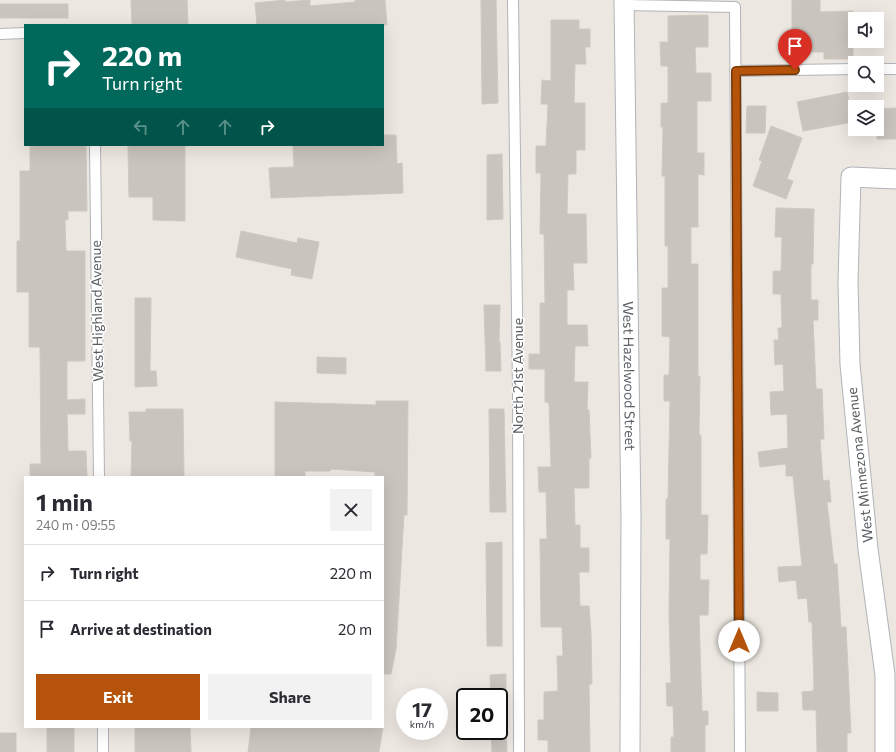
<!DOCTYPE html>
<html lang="en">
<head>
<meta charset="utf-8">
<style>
	body { margin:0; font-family:Commissioner,sans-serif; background:#f2f2f3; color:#2b2b33; height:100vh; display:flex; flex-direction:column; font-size:15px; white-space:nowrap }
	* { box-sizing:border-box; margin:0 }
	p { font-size:13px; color:#7c7c81 }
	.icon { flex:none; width:22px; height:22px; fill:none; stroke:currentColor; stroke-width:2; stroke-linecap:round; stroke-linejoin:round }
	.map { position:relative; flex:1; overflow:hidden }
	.details { position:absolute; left:24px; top:476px; width:360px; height:252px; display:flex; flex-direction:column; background:#fff; border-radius:0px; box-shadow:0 4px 16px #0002 }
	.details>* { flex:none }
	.hud { position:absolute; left:24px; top:24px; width:360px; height:122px; border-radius:0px; box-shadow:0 4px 16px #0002; background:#00695c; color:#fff; overflow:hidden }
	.tools { position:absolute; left:848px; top:12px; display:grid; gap:8px }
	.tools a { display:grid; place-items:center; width:36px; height:36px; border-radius:0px; background:#fff; box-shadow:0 4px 16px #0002; font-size:20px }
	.speed { position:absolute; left:396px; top:688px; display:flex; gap:8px; font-size:20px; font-weight:700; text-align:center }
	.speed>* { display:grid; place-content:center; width:52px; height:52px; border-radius:50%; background:#fff; box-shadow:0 4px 16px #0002; line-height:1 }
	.speed small { font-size:10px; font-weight:400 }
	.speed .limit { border:2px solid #111; border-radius:6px; background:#fff; color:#111 }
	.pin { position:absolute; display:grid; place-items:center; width:34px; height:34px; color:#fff; margin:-41px -17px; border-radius:50% 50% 50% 0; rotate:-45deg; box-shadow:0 0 4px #0007 }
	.pin .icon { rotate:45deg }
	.me { position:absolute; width:44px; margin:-22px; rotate:0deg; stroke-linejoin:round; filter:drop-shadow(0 0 3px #0008) }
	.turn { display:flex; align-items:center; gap:14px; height:84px; padding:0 12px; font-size:18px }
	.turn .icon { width:52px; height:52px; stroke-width:2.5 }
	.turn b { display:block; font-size:28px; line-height:34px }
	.lanes { display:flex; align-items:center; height:38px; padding:0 12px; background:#0003; justify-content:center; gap:20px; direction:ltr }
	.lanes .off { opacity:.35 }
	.round { display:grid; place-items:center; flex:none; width:42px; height:42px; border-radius:0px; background:#f2f2f3 }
	.head { display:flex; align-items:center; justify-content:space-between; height:68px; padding:0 12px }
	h1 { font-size:24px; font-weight:700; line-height:30px }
	.cta { display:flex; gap:8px; margin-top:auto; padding:8px 12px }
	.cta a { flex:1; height:46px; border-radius:0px; background:#b45309; color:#fff; font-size:16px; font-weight:700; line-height:46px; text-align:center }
	.cta a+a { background:#f2f2f3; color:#2b2b33 }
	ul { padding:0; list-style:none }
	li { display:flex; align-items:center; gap:12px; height:56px; padding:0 12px; border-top:1px solid #e1e1e2 }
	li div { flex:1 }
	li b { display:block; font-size:15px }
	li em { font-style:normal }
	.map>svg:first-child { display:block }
</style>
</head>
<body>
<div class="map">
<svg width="896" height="752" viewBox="0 0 896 752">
	<rect width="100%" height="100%" fill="#ece7e0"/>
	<!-- building -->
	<path fill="#cac4be" stroke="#d1c8be" d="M131 0H187L188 25H132Z
		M285 0V2L310 0V6L355 2V0H385L387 25H257L255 3Z
		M481 0H496L498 103 482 104Z
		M792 0H820V12L853 11V59H824V52H792Z
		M0 4H68V18H0Z
		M708 15V47H695L696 73H711V101H697V153H704V175L698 174V227H691V264H698V376H700L699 435H701V515H708L707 554H700V580H709L708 615H699L702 711H708V725H705V752H671V737H674L673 706H667L666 683H671L669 615 670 539H666V499H668L670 401H664V375H669L670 337 662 336V288H668V246H665V176H662L663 127H661V103H668V66H661L660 42H668V16Z
		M551 20H579V29H590V47H585L586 64H575L574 103H585V150H576V174H568L567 214H586L587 263H573L574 290H567V325H587L588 346H575L574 382H588L587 410H589L591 458H589V488H574L575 525H580V548H589V572H579L580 606H589L591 634 592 684H589L590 752H548V740H538V720H544V692L558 691 557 656H563L562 627H541L540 539H547L546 492H539L538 467H551L549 403 545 402V369H529V354H540V303H545L544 234H540L541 173H536V146H546L548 104H541L542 80 551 81Z
		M847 92 853 122 803 131 797 102Z
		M747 106H766L765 133H746Z
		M896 108V139H877V109Z
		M771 126 802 138 787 179 793 181 786 199 753 186 762 161 759 160Z
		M383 135H396L397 164 402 163 403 193 271 198 269 168 294 167 293 145H383Z
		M30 145H86L87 211H68V220H65L66 251H85V361H67V400L85 399V414H67L68 451H86L87 477H30V464H41L40 347H29V292H17V241H20V171H30Z
		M128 145H185V221L153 220V197H129Z
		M502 154 503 219 487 220V155Z
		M776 208 814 209 813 264H811V300H818V320H813L816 389H822L824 439H820L823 481 829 480 831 502H827L834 564H837L841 627H846L851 733H847V752H817L816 710H803L802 692 813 691 814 685 812 622H809L807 598 798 599 796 580 779 582 778 567 802 566 793 476H786V464L760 467 758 452 788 448 787 414 771 415 770 392 784 391 783 364 775 365 774 340H779L778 328H782L781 294H773V271H781L782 237H775Z
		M241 231 297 243 298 238 319 242 312 279 291 275 292 269 236 257Z
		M135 298H151L150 371H156L157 386 135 387Z
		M484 305H500L499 342H500L501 371H486Z
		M317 357 346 358V374L317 373Z
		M376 401H408L407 515H404L396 649 391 674H383V477H375V472L331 469 330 471H305V477H275V402L376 405Z
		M146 409H183L184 477H131L132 441H130L129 412H146Z
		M489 409H504L506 512H490Z
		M502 542V646H487L486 543Z
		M506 674V697H491L490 675Z
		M757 692 778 693V711H757Z
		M47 727H74V752H47Z
		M135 727H190L191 752H135Z
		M251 727H383L379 752H248Z
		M491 731H506L507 752H492Z
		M0 733H16V752H0Z"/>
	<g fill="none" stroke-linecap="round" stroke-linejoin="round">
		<!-- lane casing -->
		<g stroke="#b1b4b8" stroke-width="12">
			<path id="lane" d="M513 0 518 390 519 752
				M624 5 735 7 740 752
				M0 34 25 33
				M877 69H896
				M735 71 855 69
				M95 145 99 477
				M103 727V752"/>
		</g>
		<!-- street casing -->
		<g stroke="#b1b4b8" stroke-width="21">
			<g id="street">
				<path id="s1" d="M624 0 631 517 630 752"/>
				<path d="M885 752V675L868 549 850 364 848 281 851 177 896 179"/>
			</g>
		</g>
		<!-- lane -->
		<use href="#lane" stroke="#fff" stroke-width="10"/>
		<!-- street -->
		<use href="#street" stroke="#fff" stroke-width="19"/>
	</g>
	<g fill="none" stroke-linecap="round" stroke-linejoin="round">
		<!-- route casing -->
		<g stroke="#753606" stroke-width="10">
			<path id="route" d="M739 641 736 71 795 70"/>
		</g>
		<!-- route -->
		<use href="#route" stroke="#b45309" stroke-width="7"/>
	</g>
	<g text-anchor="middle" stroke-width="3" stroke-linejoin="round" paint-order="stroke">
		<!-- street labels -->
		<g font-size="14" fill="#595e61" stroke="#fff">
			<text transform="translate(97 311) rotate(-91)" y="5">West Highland Avenue</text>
			<text transform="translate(518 376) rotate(-90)" y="5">North 21st Avenue</text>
			<text dy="5" stroke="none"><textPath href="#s1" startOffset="376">West Hazelwood Street</textPath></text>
			<text transform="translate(860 465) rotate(-96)" y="5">West Minnezona Avenue</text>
		</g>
	</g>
</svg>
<div class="tools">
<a><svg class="icon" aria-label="sound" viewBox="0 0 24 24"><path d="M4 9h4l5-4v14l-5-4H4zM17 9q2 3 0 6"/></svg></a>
<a><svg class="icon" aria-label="search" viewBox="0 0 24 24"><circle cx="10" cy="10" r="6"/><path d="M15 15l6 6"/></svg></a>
<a><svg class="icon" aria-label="layers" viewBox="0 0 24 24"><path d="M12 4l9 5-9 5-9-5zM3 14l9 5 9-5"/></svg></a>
</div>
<div class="speed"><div>17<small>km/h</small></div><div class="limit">20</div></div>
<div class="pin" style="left:795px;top:70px;background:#d93025"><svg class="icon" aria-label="arrive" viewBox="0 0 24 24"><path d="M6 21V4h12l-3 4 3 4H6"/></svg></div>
<svg class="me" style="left:739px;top:641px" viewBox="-20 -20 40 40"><circle r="19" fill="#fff"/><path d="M0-13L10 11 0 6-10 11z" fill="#b45309"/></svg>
<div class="hud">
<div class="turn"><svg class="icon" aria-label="right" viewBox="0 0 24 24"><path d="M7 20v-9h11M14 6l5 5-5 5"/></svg><div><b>220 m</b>Turn right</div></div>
<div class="lanes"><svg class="icon off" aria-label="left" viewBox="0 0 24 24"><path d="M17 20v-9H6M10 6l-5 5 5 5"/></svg><svg class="icon off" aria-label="ahead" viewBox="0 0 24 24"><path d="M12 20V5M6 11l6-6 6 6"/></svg><svg class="icon off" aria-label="ahead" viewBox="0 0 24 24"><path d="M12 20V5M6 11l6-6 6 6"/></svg><svg class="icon" aria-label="right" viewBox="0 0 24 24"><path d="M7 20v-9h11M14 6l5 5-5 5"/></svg></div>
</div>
<section class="details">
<div class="head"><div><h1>1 min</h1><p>240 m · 09:55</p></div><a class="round"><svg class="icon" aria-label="close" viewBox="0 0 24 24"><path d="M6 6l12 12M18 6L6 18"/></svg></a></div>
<ul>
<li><svg class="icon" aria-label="right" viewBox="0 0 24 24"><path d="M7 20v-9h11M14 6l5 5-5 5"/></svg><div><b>Turn right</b></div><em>220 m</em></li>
<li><svg class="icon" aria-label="arrive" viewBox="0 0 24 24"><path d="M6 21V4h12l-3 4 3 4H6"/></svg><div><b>Arrive at destination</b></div><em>20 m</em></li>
</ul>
<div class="cta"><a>Exit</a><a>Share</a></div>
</section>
</div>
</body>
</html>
